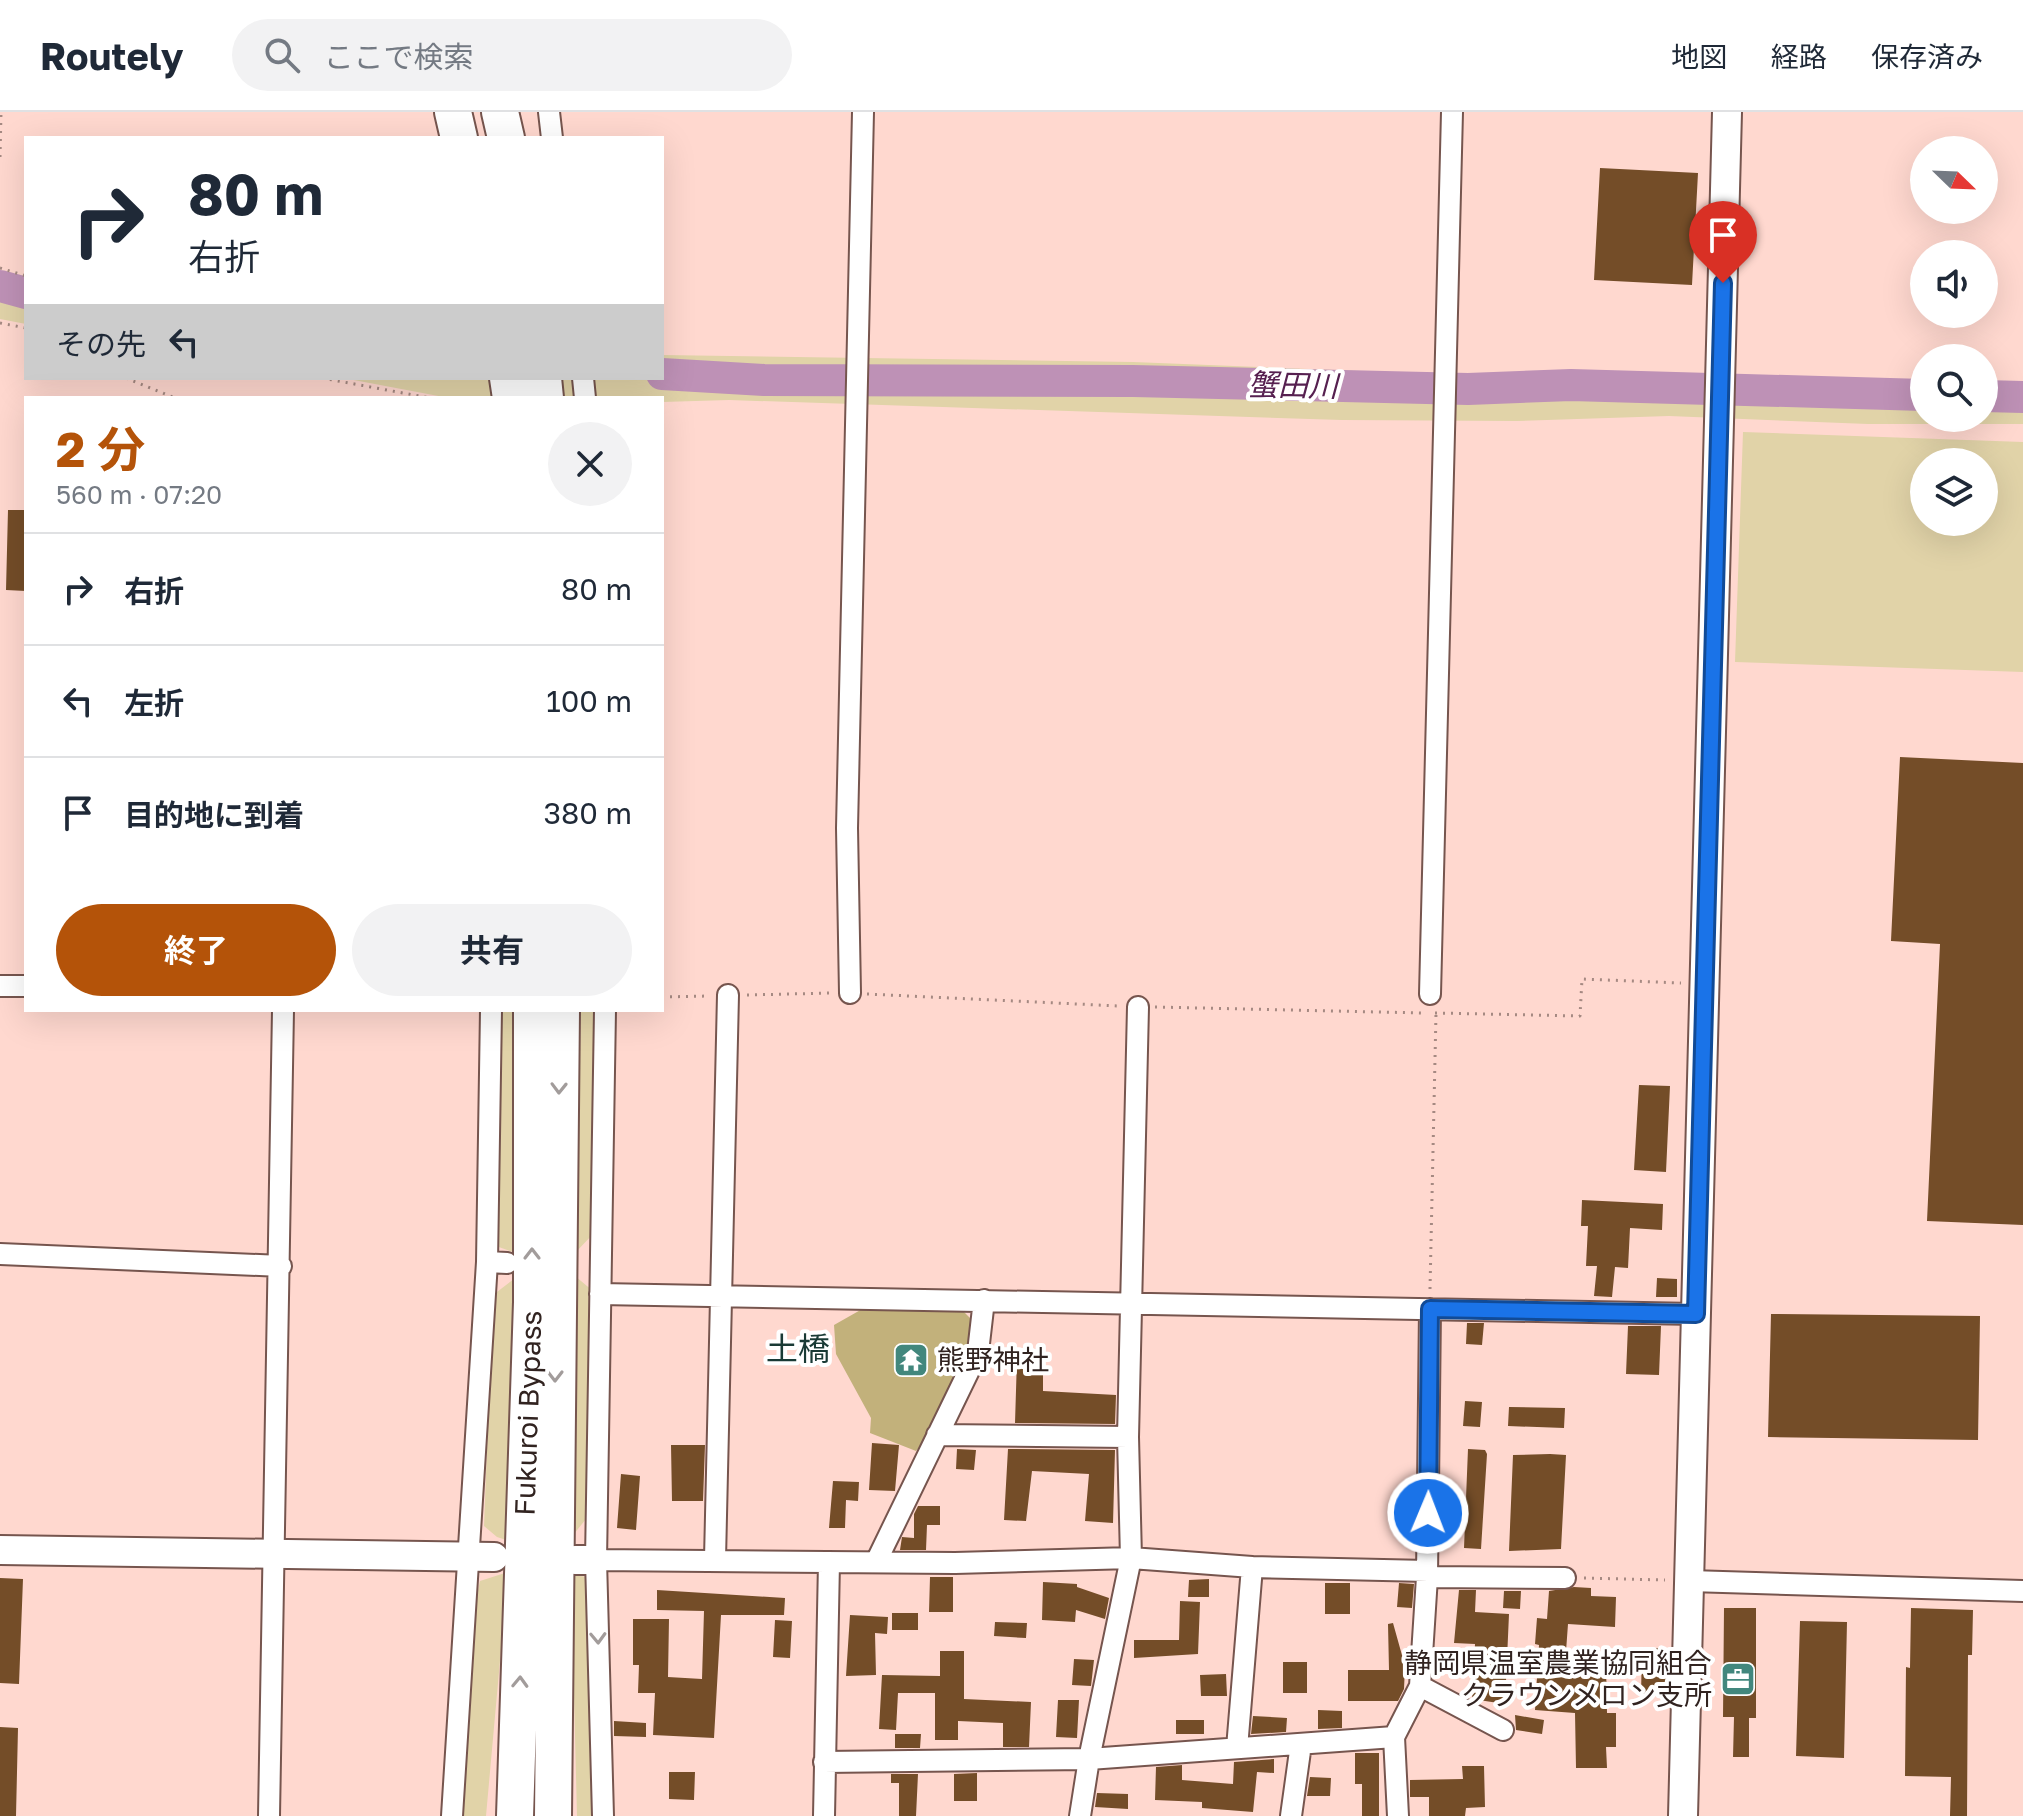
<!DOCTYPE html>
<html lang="ja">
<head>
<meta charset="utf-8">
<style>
	body { margin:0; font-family:"Golos Text","Noto Sans JP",sans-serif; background:#f2f2f3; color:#1f2937; height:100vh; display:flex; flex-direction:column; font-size:30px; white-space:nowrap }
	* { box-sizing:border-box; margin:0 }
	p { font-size:26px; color:#747a83 }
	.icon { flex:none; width:44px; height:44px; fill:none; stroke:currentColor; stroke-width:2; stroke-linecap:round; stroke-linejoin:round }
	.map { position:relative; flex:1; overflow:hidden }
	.sheet { position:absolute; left:24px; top:284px; width:640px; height:616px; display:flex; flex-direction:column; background:#fff; border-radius:0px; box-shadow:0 8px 32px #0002 }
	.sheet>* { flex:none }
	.guide { position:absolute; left:24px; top:24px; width:640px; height:244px; border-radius:0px; box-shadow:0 8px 32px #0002; background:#fff; color:#1f2937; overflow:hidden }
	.needle { width:52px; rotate:113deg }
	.controls { position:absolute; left:1910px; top:24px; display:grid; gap:16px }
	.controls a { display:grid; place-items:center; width:88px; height:88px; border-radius:50%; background:#fff; box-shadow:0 8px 32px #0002; font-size:40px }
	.pin { position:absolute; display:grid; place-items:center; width:68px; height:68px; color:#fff; margin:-82px -34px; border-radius:50% 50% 50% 0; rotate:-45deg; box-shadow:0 0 8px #0007 }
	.pin .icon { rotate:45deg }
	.me { position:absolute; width:88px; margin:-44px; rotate:1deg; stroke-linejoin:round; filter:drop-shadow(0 0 6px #0008) }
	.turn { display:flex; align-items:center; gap:28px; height:168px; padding:0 32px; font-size:36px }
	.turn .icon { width:104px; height:104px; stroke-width:2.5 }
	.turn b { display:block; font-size:56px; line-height:68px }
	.then { display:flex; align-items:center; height:76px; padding:0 32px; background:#0003; gap:16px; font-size:30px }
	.round { display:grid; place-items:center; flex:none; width:84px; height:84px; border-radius:42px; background:#f2f2f3 }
	.overview { display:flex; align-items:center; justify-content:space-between; height:136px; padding:0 32px }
	h1 { font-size:48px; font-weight:700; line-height:60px; color:#b45309 }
	.primary-button { display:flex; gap:16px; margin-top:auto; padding:16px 32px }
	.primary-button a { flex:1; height:92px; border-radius:48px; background:#b45309; color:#fff; font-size:32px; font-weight:700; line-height:92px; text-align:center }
	.primary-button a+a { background:#f2f2f3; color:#1f2937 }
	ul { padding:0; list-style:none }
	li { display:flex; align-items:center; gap:24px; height:112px; padding:0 32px; border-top:2px solid #e0e1e3 }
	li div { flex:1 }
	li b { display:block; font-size:30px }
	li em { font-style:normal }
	header { display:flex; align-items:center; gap:48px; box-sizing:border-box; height:112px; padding:0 40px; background:#fff; border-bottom:2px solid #e0e1e3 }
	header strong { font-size:38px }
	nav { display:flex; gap:44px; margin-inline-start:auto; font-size:28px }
	.search { width:560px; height:72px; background:#f2f2f3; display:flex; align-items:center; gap:20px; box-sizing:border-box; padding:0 28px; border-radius:44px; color:#747a83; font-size:30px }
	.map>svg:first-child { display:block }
</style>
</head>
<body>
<header>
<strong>Routely</strong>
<div class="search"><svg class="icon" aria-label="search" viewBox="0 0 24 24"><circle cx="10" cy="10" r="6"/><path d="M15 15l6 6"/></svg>ここで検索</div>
<nav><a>地図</a><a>経路</a><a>保存済み</a></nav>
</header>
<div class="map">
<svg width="2023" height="1704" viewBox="0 0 2023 1704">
	<rect width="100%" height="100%" fill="#ffd8cf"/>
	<!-- green -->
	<path fill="#e1d3a8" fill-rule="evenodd" d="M0 162 26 170V212L0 207Z
		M662 243 1133 250 1488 264 1924 270V306H1984V271L2023 272V312H1868L1669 304 1517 309 1342 308 729 288 662 290V286H449L343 266H662Z
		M1743 320 2023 330V560L1735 550ZM1984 350V410H1924V350Z
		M507 898H518V1142L496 1134 500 900Z
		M581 898H605L594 1121 575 1141Z
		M519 1163 509 1429 497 1425 484 1414 493 1183Z
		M575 1164 593 1179 586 1407 569 1428Z
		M508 1460 486 1704H461L474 1496 480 1469Z
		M571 1463 588 1465 592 1704H577Z"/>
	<!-- forest -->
	<path fill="#c2b17b" d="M864 1196 961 1197 981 1217 936 1317 916 1339 870 1321 871 1306 836 1242 834 1213Z"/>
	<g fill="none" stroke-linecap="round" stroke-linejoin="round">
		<!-- river -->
		<path stroke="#be91b6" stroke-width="32" d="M0 174 26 181
			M662 262 764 268 1133 269 1468 277 1571 273 1924 283
			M1984 284 2023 285"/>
	</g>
	<!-- building -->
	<path fill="#744d28" d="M1600 56 1698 61 1692 173 1594 168Z
		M8 398H26V479L6 478Z
		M1900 645 2023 651V1113L1927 1109 1940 832 1891 829Z
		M1639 973 1670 974 1666 1060 1634 1058Z
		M1582 1088 1663 1092 1662 1118 1630 1116 1628 1156 1615 1155 1612 1185 1594 1184 1597 1154H1586L1588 1114H1581Z
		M1657 1166 1677 1167V1185H1656Z
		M1771 1202 1980 1204 1978 1328 1768 1325Z
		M1467 1211H1484L1482 1233 1466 1232Z
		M1628 1214H1661L1659 1263 1626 1262Z
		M1017 1246H1043V1279L1116 1283 1115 1312 1015 1311Z
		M1465 1289 1482 1290 1480 1315 1463 1314Z
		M1509 1295 1565 1296 1564 1316 1508 1314Z
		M872 1331 899 1333 895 1379 869 1378Z
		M671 1333H705L703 1389H672Z
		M957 1337 976 1338 974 1358 956 1357Z
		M1008 1337 1115 1338 1113 1411 1085 1409 1089 1362 1032 1359 1026 1409 1004 1408Z
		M1468 1337 1485 1338 1487 1342 1481 1437 1464 1436Z
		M1550 1342 1566 1343 1561 1437 1509 1439 1513 1343Z
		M621 1362 640 1364 636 1418 617 1416Z
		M833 1369 859 1370 858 1389 846 1388 845 1416H829Z
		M918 1394H940V1413H927L926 1438H900L902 1425 914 1426V1402Z
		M930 1465H953V1500H929Z
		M0 1466 23 1467 19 1572 0 1571Z
		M1209 1467V1485H1188L1189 1468Z
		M1043 1470 1077 1472V1475L1109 1486 1105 1507 1076 1498 1075 1510 1042 1508Z
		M1325 1471H1350V1502H1325Z
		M1399 1471 1414 1472 1412 1496 1397 1495Z
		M1574 1475 1591 1476V1484L1616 1485 1615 1515 1568 1512 1565 1553 1606 1552 1607 1601H1616V1635H1606L1607 1656H1576L1575 1601 1535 1598 1539 1533 1535 1532 1537 1506 1547 1507 1549 1479Z
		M657 1478 785 1486 784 1503H721L714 1626 653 1623 655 1581H638L639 1553H633V1507H669L668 1565 702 1567 704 1499 657 1498Z
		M1459 1478H1476L1475 1500 1509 1502 1505 1592 1472 1587 1475 1532 1454 1531Z
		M1504 1479H1521L1520 1497 1503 1496Z
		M1180 1489 1200 1490 1198 1542 1134 1546V1528H1179Z
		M1724 1496H1756V1606H1749V1645H1733L1734 1605H1723Z
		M1911 1496 1973 1498 1972 1543H1968L1967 1704H1950L1951 1665 1905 1664 1906 1555 1910 1556Z
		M892 1501H918V1518H892Z
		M850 1503 888 1505 887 1522 875 1521 876 1563 846 1564Z
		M775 1508 792 1509 790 1546 773 1545Z
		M1800 1509 1847 1510 1844 1646 1796 1644Z
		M995 1510 1027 1511 1026 1526 994 1524Z
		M1393 1511 1405 1554 1404 1577 1398 1589H1348V1558H1389L1388 1512Z
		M1642 1536H1668V1583H1641Z
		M940 1539H964V1587L1031 1590 1029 1635H1003V1611L958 1609V1628H935V1581H898L896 1618 879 1617 882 1563 940 1564Z
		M1074 1547 1094 1548 1091 1574 1072 1573Z
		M1283 1550H1307V1581H1283Z
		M1226 1562 1227 1584H1201L1200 1563Z
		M1058 1588H1079L1077 1626 1056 1625Z
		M1318 1598 1342 1599V1616L1318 1617Z
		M1515 1603 1544 1608 1542 1622 1516 1618Z
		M1253 1604 1287 1606 1286 1620 1251 1622Z
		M1176 1608H1204V1622H1176Z
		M614 1609 646 1611V1625L614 1624Z
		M0 1615 18 1616 16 1704H0Z
		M895 1622H921L920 1636H895Z
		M1355 1641H1379V1704H1362V1672H1355Z
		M1274 1647V1661L1257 1660 1253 1700 1202 1696V1690L1155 1688 1156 1655 1182 1653V1668L1233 1672 1234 1650Z
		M1462 1654H1484L1485 1695 1466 1696 1465 1704H1429V1685H1410V1668L1463 1667Z
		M669 1660H695L694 1688 669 1687Z
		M977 1661V1689H954V1662Z
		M891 1662H918L916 1704H899V1671H891Z
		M1310 1665 1331 1666 1330 1684H1307Z
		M1097 1681 1128 1682V1697L1095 1695Z"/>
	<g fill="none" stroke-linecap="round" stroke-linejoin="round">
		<!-- street casing -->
		<g stroke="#76554e" stroke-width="24">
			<path id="street" d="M549 0 552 26
				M583 266 585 286
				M0 874H26
				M850 881 847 716 863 0
				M1430 882 1452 0
				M0 1142 281 1154
				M487 1150 507 1151
				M600 1182 1696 1202
				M937 1323 1128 1325
				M715 1447 728 883
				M596 1448 955 1451 1131 1446 1252 1455 1428 1459
				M877 1448 978 1240 984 1188
				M1427 1465 1565 1466
				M1690 1469 2023 1479
				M1420 1574 1503 1618
				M1237 1636 1252 1455
				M824 1650 1089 1647 1394 1625
				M269 1704 283 898
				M452 1704 487 1150 491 898
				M603 1704 596 1448 605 898
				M824 1704 829 1450
				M1080 1704 1089 1647 1131 1446 1128 1325 1138 895
				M1291 1704 1301 1632
				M1398 1704 1394 1625 1420 1574 1427 1465 1430 1197"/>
		</g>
		<!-- secondary casing -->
		<g stroke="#76554e" stroke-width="32">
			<path id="secondary" d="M0 1438 494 1445
				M575 1448H596
				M1683 1704 1727 0"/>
		</g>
		<!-- highway casing -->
		<g stroke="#76554e" stroke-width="40">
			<path id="highway" d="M453 0 459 26
				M500 0 506 26
				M508 266 511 286
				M543 266 545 286
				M515 1704 532 1190V898
				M553 1704 561 898"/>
		</g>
		<!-- path -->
		<path stroke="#a58982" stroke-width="3" stroke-dasharray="2 6" stroke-linecap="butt" d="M0 45 1 0
			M0 156 26 164
			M0 211 26 216
			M126 266 175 286
			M322 266 430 286
			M867 882 1119 894
			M747 883 832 881
			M662 885 708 884
			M1155 895 1423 901
			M1435 901 1580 904 1582 867 1681 871
			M1430 1177 1436 901
			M1584 1466 1665 1468"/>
		<!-- street -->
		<use href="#street" stroke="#fff" stroke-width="20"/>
		<!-- secondary -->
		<use href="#secondary" stroke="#fff" stroke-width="28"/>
		<!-- highway -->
		<use href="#highway" stroke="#fff" stroke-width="36"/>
	</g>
	<!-- one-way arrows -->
	<defs><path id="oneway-chevron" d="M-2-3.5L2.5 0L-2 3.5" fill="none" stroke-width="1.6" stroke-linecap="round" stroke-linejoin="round" transform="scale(2)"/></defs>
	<g stroke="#a29c9b">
		<use href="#oneway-chevron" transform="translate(559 976) rotate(91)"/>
		<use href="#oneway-chevron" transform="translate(532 1142) rotate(-90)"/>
		<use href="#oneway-chevron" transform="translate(555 1264) rotate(90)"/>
		<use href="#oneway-chevron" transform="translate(598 1526) rotate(88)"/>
		<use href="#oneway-chevron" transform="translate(520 1570) rotate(-88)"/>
	</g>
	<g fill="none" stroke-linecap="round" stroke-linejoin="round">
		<!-- route casing -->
		<g stroke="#114b97" stroke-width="20">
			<path id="route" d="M1428 1401 1430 1197 1696 1202 1723 171"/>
		</g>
		<!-- route -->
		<use href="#route" stroke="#1a73e8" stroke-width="14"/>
	</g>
	<!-- icons -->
	<defs>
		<g id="temple-square" transform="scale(1.8)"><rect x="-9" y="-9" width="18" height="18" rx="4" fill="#42877d" stroke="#fff"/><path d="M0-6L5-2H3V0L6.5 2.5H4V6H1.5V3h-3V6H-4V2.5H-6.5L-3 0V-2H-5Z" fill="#fff"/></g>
		<g id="office-square" transform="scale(1.8)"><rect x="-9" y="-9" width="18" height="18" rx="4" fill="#42877d" stroke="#fff"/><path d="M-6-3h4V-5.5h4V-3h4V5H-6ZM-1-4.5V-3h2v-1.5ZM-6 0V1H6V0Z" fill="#fff"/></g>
	</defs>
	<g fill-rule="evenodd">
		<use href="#temple-square" x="911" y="1248"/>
		<use href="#office-square" x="1738" y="1567"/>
	</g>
	<g text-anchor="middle" stroke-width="8" stroke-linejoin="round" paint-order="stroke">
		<!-- poi labels -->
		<g font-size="28" fill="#312320" stroke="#fff" text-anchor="start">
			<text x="937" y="1258">熊野神社</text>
			<text x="1712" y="1561" text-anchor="end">静岡県温室農業協同組合<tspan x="1712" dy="32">クラウンメロン支所</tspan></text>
		</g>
		<!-- street labels -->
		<g font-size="28" fill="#312320" stroke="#fff">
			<text transform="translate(528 1301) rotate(-88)" y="10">Fukuroi Bypass</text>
		</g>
		<!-- water labels -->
		<g font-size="30" font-style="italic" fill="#562050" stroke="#fff">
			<text transform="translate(1293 274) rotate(1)" y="10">蟹田川</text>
		</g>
		<!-- quarter labels -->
		<g font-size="32" fill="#193a35" stroke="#fff">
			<text x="798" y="1248">土橋</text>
		</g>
	</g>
</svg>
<div class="controls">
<a><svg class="needle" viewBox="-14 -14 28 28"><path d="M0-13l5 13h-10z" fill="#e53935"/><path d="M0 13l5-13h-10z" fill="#747a83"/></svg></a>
<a><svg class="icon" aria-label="sound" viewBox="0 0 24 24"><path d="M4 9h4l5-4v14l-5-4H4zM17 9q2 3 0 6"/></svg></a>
<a><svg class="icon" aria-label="search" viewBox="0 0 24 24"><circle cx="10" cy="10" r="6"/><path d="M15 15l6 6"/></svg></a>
<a><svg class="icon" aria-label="layers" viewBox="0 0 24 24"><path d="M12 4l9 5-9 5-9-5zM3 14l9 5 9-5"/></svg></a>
</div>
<div class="pin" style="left:1723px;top:171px;background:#d93025"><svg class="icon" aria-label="arrive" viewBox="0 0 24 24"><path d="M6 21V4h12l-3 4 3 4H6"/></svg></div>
<svg class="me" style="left:1428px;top:1401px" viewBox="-20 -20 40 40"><circle r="17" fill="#1a73e8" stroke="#fff" stroke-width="3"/><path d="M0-11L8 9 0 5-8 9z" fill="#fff"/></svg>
<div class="guide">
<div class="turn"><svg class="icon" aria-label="right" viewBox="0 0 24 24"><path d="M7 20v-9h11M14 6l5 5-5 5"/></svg><div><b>80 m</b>右折</div></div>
<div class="then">その先<svg class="icon" aria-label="left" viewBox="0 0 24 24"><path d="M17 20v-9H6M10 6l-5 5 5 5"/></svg></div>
</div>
<section class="sheet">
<div class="overview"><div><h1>2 分</h1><p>560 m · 07:20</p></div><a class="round"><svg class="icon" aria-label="close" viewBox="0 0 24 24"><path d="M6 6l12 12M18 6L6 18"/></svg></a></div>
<ul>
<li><svg class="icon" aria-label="right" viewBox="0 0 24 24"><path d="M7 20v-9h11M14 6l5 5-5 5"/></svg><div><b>右折</b></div><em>80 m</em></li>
<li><svg class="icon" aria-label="left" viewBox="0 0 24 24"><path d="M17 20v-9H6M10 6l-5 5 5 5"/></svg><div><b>左折</b></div><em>100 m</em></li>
<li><svg class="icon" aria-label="arrive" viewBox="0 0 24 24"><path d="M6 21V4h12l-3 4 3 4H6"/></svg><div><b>目的地に到着</b></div><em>380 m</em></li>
</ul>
<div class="primary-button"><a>終了</a><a>共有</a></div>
</section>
</div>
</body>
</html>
